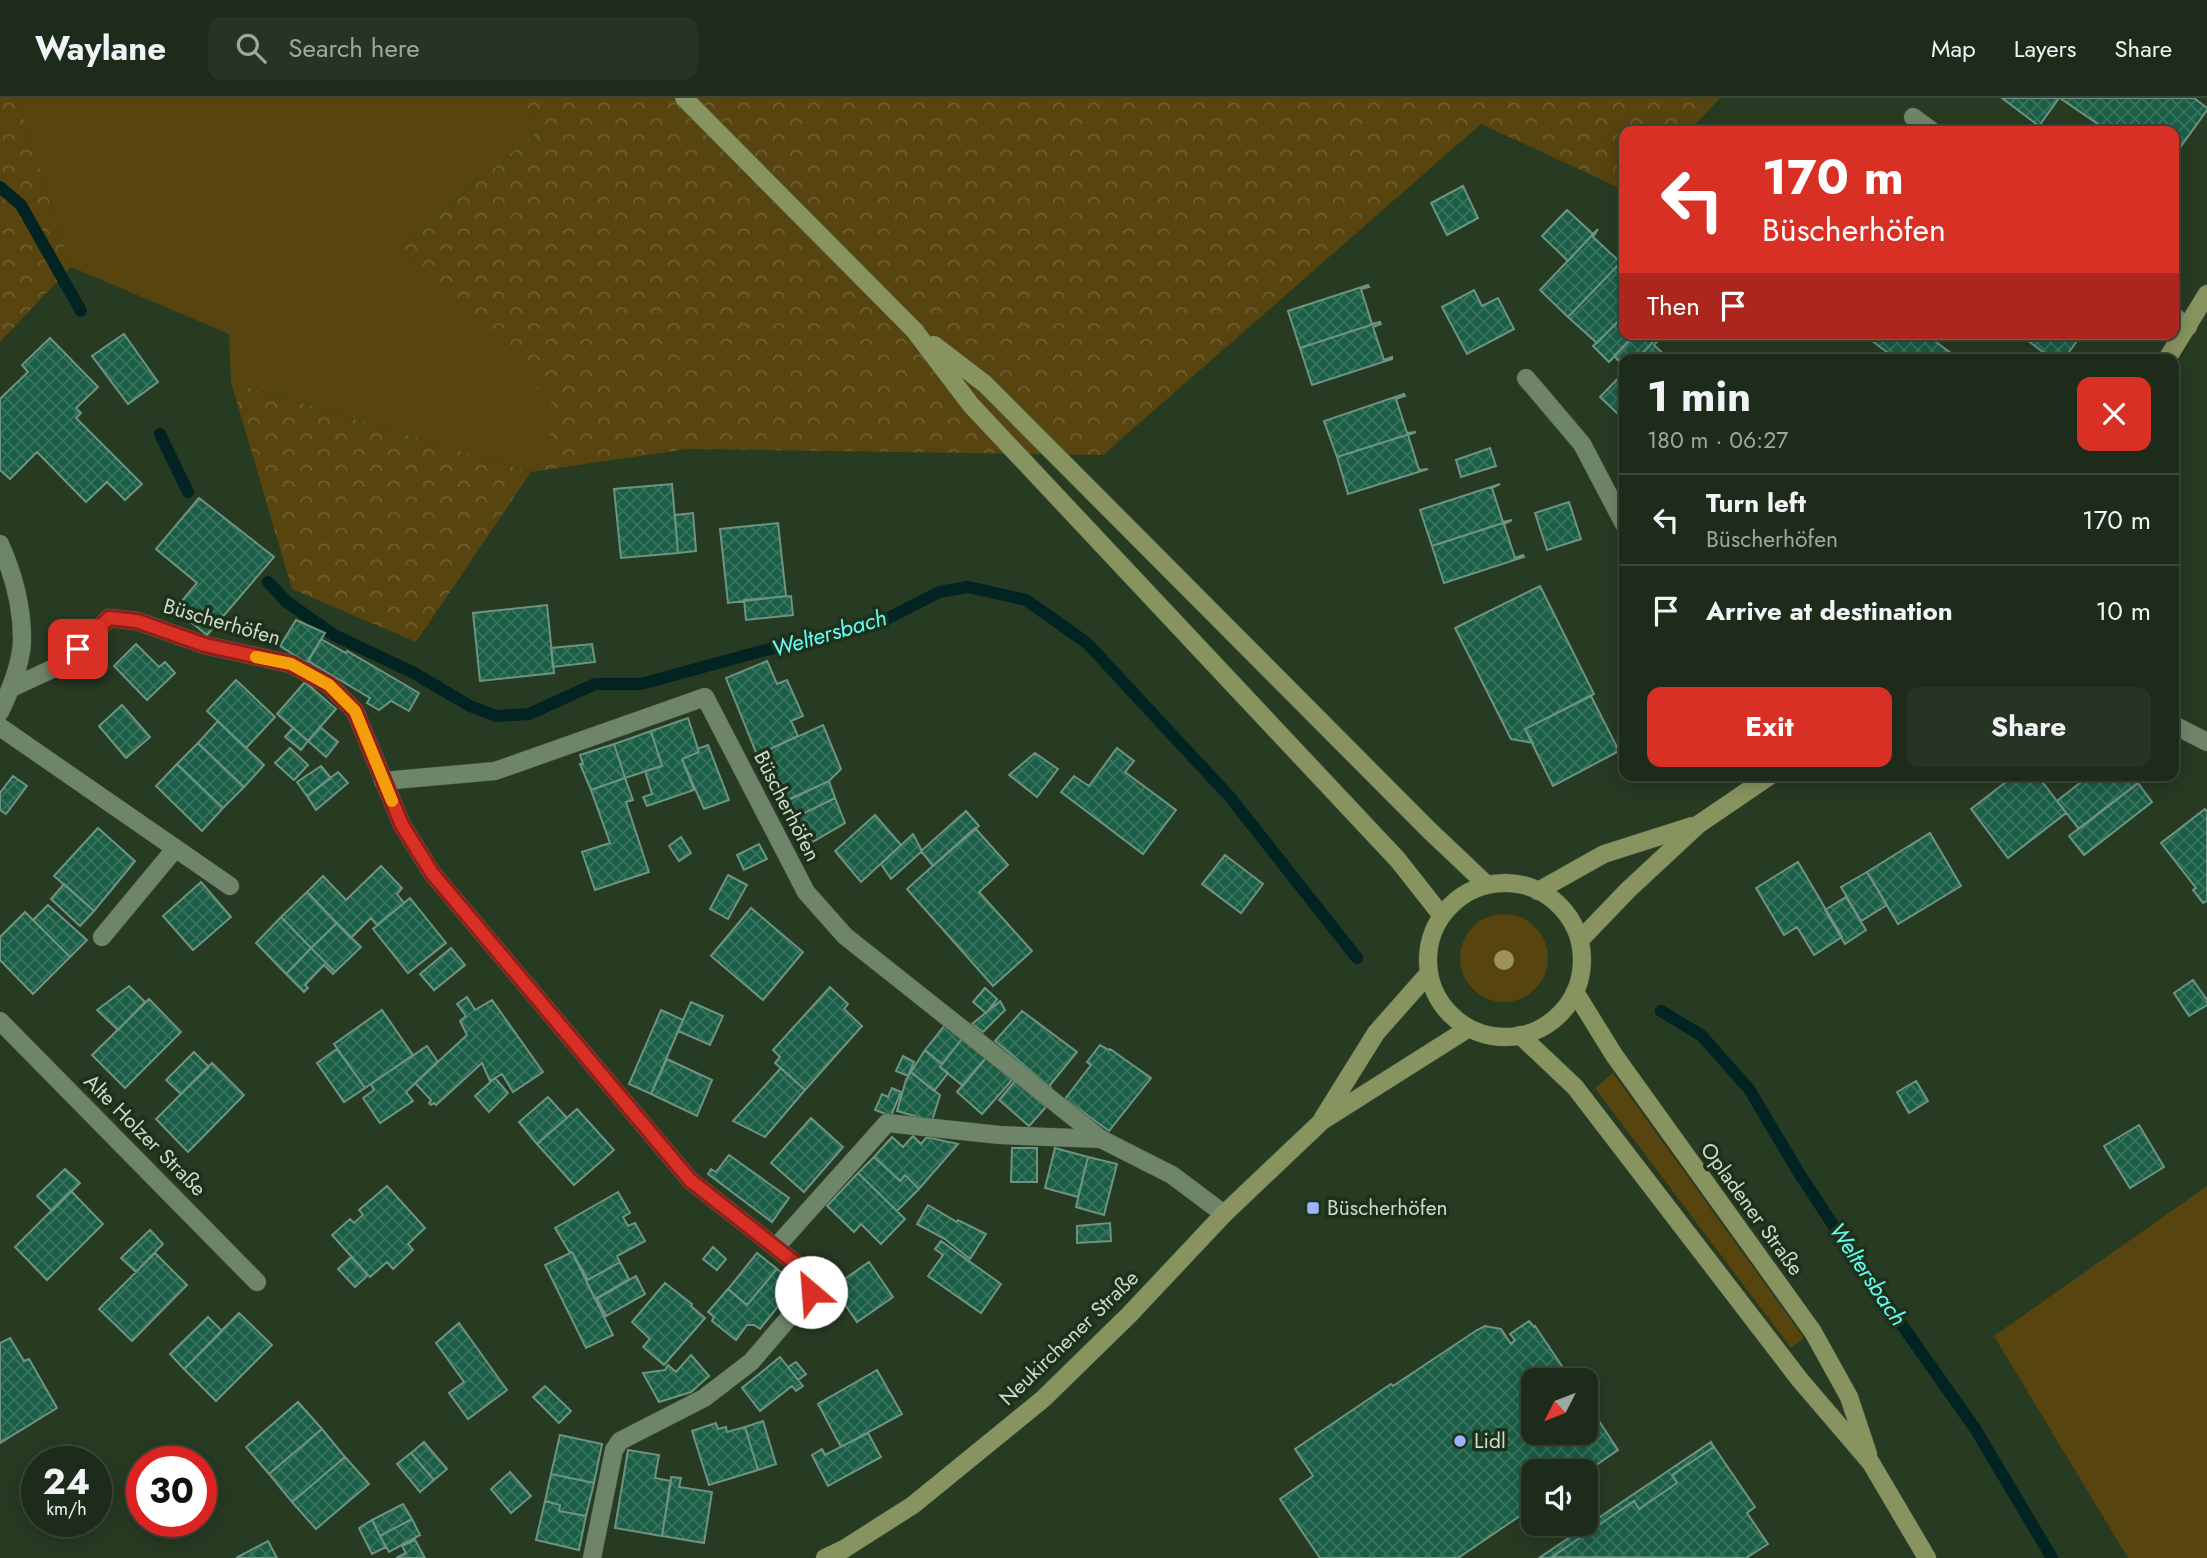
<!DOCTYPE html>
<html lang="en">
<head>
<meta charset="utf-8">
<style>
	body { margin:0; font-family:Jost,sans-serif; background:#253423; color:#f1f3f6; height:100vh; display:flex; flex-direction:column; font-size:26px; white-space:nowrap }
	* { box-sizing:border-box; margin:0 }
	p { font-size:23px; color:#a0a7a2 }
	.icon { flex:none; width:38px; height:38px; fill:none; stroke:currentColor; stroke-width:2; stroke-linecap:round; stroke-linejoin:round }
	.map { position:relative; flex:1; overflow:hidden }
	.drawer { position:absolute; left:1619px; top:256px; width:560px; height:427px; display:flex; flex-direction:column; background:#1d2c1a; border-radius:14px; box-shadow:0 4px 18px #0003,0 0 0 2px #3b4839 }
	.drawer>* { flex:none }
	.hud { position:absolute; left:1619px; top:28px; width:560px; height:214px; border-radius:14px; box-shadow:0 4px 18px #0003,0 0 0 2px #3b4839; background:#d93025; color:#fff; overflow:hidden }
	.needle { width:46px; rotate:228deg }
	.fabs { position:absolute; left:1521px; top:1270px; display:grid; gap:14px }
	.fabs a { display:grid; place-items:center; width:77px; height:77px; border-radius:14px; background:#1d2c1a; box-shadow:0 4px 18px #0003,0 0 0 2px #3b4839; font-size:35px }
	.speed { position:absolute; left:21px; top:1348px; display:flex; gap:14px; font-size:35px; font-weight:700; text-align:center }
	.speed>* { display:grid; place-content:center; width:91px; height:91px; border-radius:50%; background:#1d2c1a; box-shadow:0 4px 18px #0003,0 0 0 2px #3b4839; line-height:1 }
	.speed small { font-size:18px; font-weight:400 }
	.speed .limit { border:10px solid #d22; background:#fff; color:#111 }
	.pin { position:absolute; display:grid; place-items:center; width:60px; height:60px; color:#fff; margin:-30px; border-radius:14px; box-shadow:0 4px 10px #0006 }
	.me { position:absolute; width:77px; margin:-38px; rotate:333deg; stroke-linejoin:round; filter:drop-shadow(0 0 5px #0008) }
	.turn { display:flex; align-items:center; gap:24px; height:147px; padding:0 28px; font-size:32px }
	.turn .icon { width:91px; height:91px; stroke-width:2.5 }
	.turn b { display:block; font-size:49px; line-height:60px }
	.then { display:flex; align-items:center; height:66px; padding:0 28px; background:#0003; gap:14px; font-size:26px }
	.round { display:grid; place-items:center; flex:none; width:74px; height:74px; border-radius:14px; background:#253423 }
	.headline { display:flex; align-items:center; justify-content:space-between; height:119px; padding:0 28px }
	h1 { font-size:42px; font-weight:700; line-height:52px }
	.button { display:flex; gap:14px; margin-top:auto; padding:14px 28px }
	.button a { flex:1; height:80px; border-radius:14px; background:#d93025; color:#fff; font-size:28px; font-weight:700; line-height:80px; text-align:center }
	.button a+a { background:#253423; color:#f1f3f6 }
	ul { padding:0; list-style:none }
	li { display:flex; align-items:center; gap:21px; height:91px; padding:0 28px; border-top:2px solid #3b4839 }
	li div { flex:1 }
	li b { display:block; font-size:26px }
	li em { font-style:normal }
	header { display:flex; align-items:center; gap:42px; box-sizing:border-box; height:98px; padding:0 35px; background:#1d2c1a; border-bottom:2px solid #3b4839 }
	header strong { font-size:33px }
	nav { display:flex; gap:38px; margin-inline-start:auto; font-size:24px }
	.search { width:490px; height:63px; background:#253423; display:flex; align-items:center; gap:18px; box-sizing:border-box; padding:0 24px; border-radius:14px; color:#a0a7a2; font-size:26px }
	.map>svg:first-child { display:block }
</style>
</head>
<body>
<header>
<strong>Waylane</strong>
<div class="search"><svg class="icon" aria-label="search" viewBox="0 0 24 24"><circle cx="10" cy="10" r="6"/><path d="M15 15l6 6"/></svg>Search here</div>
<nav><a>Map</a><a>Layers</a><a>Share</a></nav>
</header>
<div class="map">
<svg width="2207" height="1460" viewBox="0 0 2207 1460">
	<defs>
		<pattern id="forest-crowns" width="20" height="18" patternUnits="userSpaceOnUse" patternTransform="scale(1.75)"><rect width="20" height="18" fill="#58440e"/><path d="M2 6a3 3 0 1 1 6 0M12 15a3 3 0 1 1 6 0" fill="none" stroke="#6f5e30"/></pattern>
		<pattern id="building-cross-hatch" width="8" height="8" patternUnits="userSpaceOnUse" patternTransform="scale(1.75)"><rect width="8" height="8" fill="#1a5e46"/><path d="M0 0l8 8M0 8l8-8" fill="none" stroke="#3a7460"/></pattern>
	</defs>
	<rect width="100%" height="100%" fill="#273a22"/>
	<!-- green -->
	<path fill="#58440e" d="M17 0H523L539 32 400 149 562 315 531 374 231 284 229 236 71 169Z
		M1460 860a44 44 0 1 1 88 0a44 44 0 1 1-88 0Z
		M1613 975 1804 1240 1791 1250 1595 990Z
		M2207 1088V1460H2128L1994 1238Z"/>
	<!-- forest -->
	<path fill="url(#forest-crowns)" d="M0 0H17L71 169 0 244Z
		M523 0H1720L1689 33H1624V92L1481 26 1103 357 687 351 531 374 416 544 292 491 231 284 531 374 561 315 400 149 539 32Z"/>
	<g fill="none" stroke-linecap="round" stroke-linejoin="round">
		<!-- stream -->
		<path stroke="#012322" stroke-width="12" d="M0 89 21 107 81 213
			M160 336 188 394
			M268 484 287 504 334 537 414 575 470 608 496 618 529 616 595 586H641L758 554 877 526 939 494 968 489 1026 502 1087 545 1230 699 1357 860
			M1661 913 1701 937 1749 991 1799 1075 1852 1156 1976 1332 2052 1460"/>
	</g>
	<!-- building -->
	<path fill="url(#building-cross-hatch)" stroke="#6e9382" stroke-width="2" d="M2002 0H2059L2039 28Z
		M2060 0H2194L2207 10V12L2174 58V33H2099L2102 29Z
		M1463 88 1478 120 1447 137 1431 105Z
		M1567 112 1593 136 1568 163 1542 138Z
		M1598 131 1593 139 1620 164 1624 161 1568 219 1540 192Z
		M1624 161 1621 165 1624 168V217L1597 245 1568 219Z
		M1368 187 1369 189 1361 191 1372 226 1380 224 1300 250 1288 213Z
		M1474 192 1482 208 1498 200 1514 231 1467 256 1442 209Z
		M1619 223 1624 228V236L1634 238 1609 264 1593 248Z
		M1380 224 1381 226 1373 229 1384 262 1392 259V261L1312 287 1300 250Z
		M124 236 158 284 128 306 92 258Z
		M1635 236H1652L1656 241 1637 261H1624V268L1614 258Z
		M1863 236H1925L1951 255 1947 258 1951 261H1896Z
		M2019 236H2082L2064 261H2052Z
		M1658 238 1661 240 1654 247 1669 261H1637Z
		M50 240 98 289 76 310 81 315 76 320 142 386 125 402 107 384 86 404 37 354 10 381 0 372V301L28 274 22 267Z
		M1624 274V318L1619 313 1617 315 1600 299Z
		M1404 296 1405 298 1396 301 1407 335 1416 334 1337 359 1324 323Z
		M1416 334 1408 337 1419 372 1428 371 1348 396 1337 359Z
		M1490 350 1496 368 1461 379 1456 362Z
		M672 386 678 455 621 460 614 391Z
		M1500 386 1492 390 1503 424 1512 422 1432 448 1420 412Z
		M199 400 274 459 207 537 175 511 197 485 156 451Z
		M1569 404 1581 441 1547 452 1535 415Z
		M693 415 696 453 678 455 675 417Z
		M1512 422 1504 426 1515 460 1523 457 1524 459 1444 485 1432 448Z
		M778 425 786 498 728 505 720 431Z
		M1540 488 1594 596 1525 631 1533 645 1511 641 1455 530Z
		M791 498 793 517 746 522 744 502Z
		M547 507 554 575 480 583 473 515Z
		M296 522 325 535 307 565 280 548Z
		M321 541 346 555 347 553 419 595 409 613 391 603 379 612 367 605 370 600 308 563Z
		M136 546 159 569 165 564 175 575 147 602 114 568Z
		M592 546 595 564 553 569 551 550Z
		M767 563 777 586 787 582 803 618 791 623 798 638 757 657 726 580Z
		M236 582 275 619 246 650 207 613Z
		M305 584 336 611 308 643 277 616Z
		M1591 598 1619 653 1553 688 1525 631Z
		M122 607 150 639 126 660 99 628Z
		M688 620 699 654 682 661 694 692 647 708 643 699 652 696 645 673 662 668 651 633Z
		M218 623 264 667 244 689 198 645Z
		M823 627 841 671 829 683 779 707 757 657Z
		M320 629 338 644 326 659 308 643Z
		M293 630 308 643 301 652 285 639Z
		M651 633 662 668 625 680 614 646Z
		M198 645 244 689 223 710 177 666Z
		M614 646 625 680 591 692 580 666H583L580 657Z
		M708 647 729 702 704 711 682 661 699 654 697 651Z
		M290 650 308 667 294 682 275 665Z
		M1117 650 1134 663 1125 674 1176 712 1143 756 1061 694 1074 678 1089 688Z
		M1035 655 1058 671 1037 699 1009 677Z
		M177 666 223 710 202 733 156 688Z
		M321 668 331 680 307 698 297 684Z
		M338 674 348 685 316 712 307 698Z
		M2015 677H2037L2066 715 2008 760 1971 711Z
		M2090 677H2131L2138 685 2079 731 2057 703Z
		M13 678 27 688 6 716 0 712V695Z
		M625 680 633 702 626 704 649 774 595 792 582 754 610 745 591 692Z
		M829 683 835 700 796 719 789 701Z
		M2138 685 2152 704 2084 757 2069 738Z
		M835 700 845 725 809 746 796 719Z
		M2205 711 2207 714V803L2203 805 2193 792 2196 790 2161 745Z
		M966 713 979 728 933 768 921 753Z
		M875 717 901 747 861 784 835 753Z
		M98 730 135 763 94 813 54 778Z
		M975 730 1008 767 979 794 1032 853 993 888 907 791Z
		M1930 735 1961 788 1898 826 1867 774Z
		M913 736 922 753 891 781 881 766Z
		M681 739 691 755 679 763 669 748Z
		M759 746 767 761 744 772 737 757Z
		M1225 757 1263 786 1241 815 1202 786Z
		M1798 764 1842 839 1814 857 1797 829 1784 837 1756 790Z
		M381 768 402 790 397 796 404 805 377 827 371 820 351 840 307 794 323 778 346 802Z
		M1867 774 1887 807 1861 823 1841 789Z
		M728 777 747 787 728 821 710 811Z
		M201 784 231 819 193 852 163 818Z
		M64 786 94 813 80 828 51 801Z
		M307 794 337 825 311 850 281 819Z
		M1846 799 1866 832 1845 846 1825 812Z
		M410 800 446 845 408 875 373 831Z
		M48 807 87 842 70 859 33 822Z
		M751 810 803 854 763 902 711 858Z
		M25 814 70 859 33 896 0 862V839Z
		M281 819 311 850 286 876 256 845Z
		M337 825 361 849 335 874 311 850Z
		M311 850 335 874 333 876 324 867 305 887 308 890 304 894 286 876Z
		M451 850 465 867 434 892 420 876Z
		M2193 882 2207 902V907L2189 918 2174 895Z
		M129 888 145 904 118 932 97 912Z
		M830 889 848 906 844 911 862 928 805 992 775 965 780 959 773 952Z
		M985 890 997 901 986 915 973 904Z
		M467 899 475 912 492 902 543 974 513 994 502 976 490 983 482 965 436 1007 434 1005 431 1007 429 1005 431 1002 415 985 467 937 460 923 466 918 457 906Z
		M149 901 181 934 125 990 92 957Z
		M1000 903 1005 912 983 934 972 926Z
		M691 904 723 918 710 947 678 933Z
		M382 912 413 957 365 990 334 946Z
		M661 912 683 922 651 996 629 986Z
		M1022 913 1077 954 1050 987 1051 990 995 943Z
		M945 927 962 941 942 966 925 952Z
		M962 941 986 960 963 988 940 969Z
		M1100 947 1109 952 1110 951 1151 980 1109 1033 1065 1001 1091 967 1087 964Z
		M427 948 438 964 406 994 413 1003 380 1025 363 1000 374 992 371 986Z
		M337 951 365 990 344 1004 317 965Z
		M925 952 942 966 940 969 948 975 934 993 911 974Z
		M194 954 209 969 181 996 166 982Z
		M903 958 914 964 908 978 896 973Z
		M986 960 1013 981 982 1016 957 994Z
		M667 961 712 982 697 1018 651 996Z
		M212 965 244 997 188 1054 156 1021Z
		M781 970 805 992 765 1039 733 1023Z
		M911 974 940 997 932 1023 897 1013 906 982Z
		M495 980 508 995 489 1014 475 998Z
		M1015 983 1046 1009 1029 1028 999 1002Z
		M1916 983 1928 1003 1909 1015 1897 994Z
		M892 990 901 994 891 1018 875 1012 882 996 888 999Z
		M548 999 567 1020 537 1046 519 1024Z
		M577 1011 614 1052 574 1087 537 1046Z
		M811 1020 843 1049 804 1094 771 1065Z
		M2139 1027 2164 1069 2130 1090 2104 1048Z
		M913 1038 921 1046 927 1039 958 1046 919 1091 905 1077 900 1083 874 1059 892 1039 903 1049Z
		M1012 1050H1037V1084H1011Z
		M1055 1050 1088 1059 1078 1099 1045 1090Z
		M729 1057 789 1100 772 1124 708 1076 711 1071 716 1074Z
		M874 1059 900 1083 905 1077 919 1091 897 1113 858 1075Z
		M1088 1059 1117 1066 1104 1117 1076 1109Z
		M65 1071 80 1085 52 1113 37 1098Z
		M858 1075 905 1121 881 1146 861 1126 854 1134 827 1108Z
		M387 1088 425 1130 408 1146 413 1152 393 1171 387 1164 370 1179 332 1137 350 1121 354 1125 363 1117 359 1112Z
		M71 1093 103 1126 47 1182 15 1149Z
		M618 1094 630 1115 623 1119 628 1128 635 1125 645 1143 617 1158 620 1164 588 1182 572 1154 570 1155 555 1130Z
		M928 1107 957 1124 958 1122 986 1136 970 1161 945 1141 917 1126Z
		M1110 1125 1111 1143 1077 1145V1128Z
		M150 1132 163 1146 136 1174 121 1160Z
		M941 1143 1001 1186 981 1215 928 1178 943 1157 935 1151Z
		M713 1149 726 1161 717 1172 703 1161Z
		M572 1154 613 1237 586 1250 545 1167Z
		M155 1155 187 1187 132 1243 99 1211Z
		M757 1155 777 1171 747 1207 728 1191Z
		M351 1159 368 1177 355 1189 338 1171Z
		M620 1164 629 1181 595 1201 586 1183Z
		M869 1164 893 1199 857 1224 833 1189Z
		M777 1171 796 1186 760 1231 754 1227H747L736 1242 712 1223 714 1219 708 1214 728 1191 747 1207Z
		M636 1178 645 1196 606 1218 597 1201Z
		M665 1185 692 1206 691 1208 705 1220 664 1267 643 1249 650 1241 632 1224Z
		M239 1215 272 1247 216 1303 184 1271Z
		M208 1219 222 1233 184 1271 170 1256Z
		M1529 1223 1534 1229 1535 1228 1572 1283H1533V1335H1586V1303L1618 1352 1586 1374H1533V1409L1458 1460H1320L1280 1401 1313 1378 1295 1351 1391 1286 1393 1288 1477 1232 1485 1228 1501 1231 1511 1246 1515 1242 1510 1236Z
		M459 1225 507 1292 468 1321 449 1295 464 1284 436 1245Z
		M10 1240 24 1263 29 1261 57 1310 0 1345V1245Z
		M691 1257 709 1278 691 1294 659 1304 643 1275 665 1272 668 1267 676 1274Z
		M780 1259 803 1288 796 1293 792 1288 760 1313 742 1290Z
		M796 1264 806 1276 798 1282 788 1269Z
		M877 1272 902 1316 841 1349 818 1306Z
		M545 1288 571 1313 559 1325 533 1299Z
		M298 1304 322 1331 269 1376 246 1349Z
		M763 1323 776 1366 758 1372 745 1329Z
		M716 1325 718 1331 726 1329 727 1334 745 1329 758 1372 709 1387 692 1333Z
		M322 1331 345 1359 292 1404 269 1376Z
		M868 1335 881 1359 828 1388 812 1357 822 1351 825 1357Z
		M560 1337 602 1346 594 1385 551 1376Z
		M424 1344 447 1371 434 1382 411 1355Z
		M1711 1344 1714 1349 1672 1377 1677 1385 1639 1411 1634 1403 1552 1459 1553 1460H1539Z
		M1714 1349 1755 1409 1747 1415 1768 1446 1746 1460 1552 1459 1634 1403 1639 1411 1677 1385 1672 1377Z
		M628 1352 659 1357 655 1380 671 1383 662 1438 615 1430Z
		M411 1355 434 1382 420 1394 397 1366Z
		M345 1359 369 1386 316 1431 292 1404Z
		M510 1374 531 1398 511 1415 491 1391Z
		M551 1376 594 1385 586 1418 559 1413 560 1407 545 1403Z
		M671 1379 681 1380 679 1389 712 1394 704 1445 662 1438Z
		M545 1403 560 1407 559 1413 586 1418 579 1452 536 1442Z
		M403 1406 412 1421 380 1438 372 1422Z
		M412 1421 420 1437 389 1454 380 1438Z
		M372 1422 386 1449 372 1456 359 1430Z
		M415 1442 425 1460H396L406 1455 402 1448Z
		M268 1443 277 1460H236Z"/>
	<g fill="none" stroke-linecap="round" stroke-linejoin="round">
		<!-- minor casing -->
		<g stroke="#455541" stroke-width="19">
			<path id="minor" d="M1913 19 1932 33
				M2174 218 2188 229
				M1526 280 1582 346 1624 426
				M0 446C13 475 22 509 22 541 22 565 10 593 0 614
				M11 590 63 566 109 520 137 523 205 547 291 566 329 587 355 613 402 727 432 775 690 1082 809 1176 811 1194 751 1264 704 1300 620 1343 614 1352 592 1460
				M2174 627 2207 644
				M0 629 230 788
				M383 683 495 673 705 599 806 794 845 838 1101 1041 1172 1077 1224 1116
				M102 839 175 751
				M0 923 257 1184
				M776 1149 887 1025 1000 1037 1101 1041"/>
		</g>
		<!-- major casing -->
		<g stroke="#455541" stroke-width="19">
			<path id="major" d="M684 0 914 232 971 307 1398 762 1442 818
				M934 247 985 286 1429 732 1487 787
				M2167 261 2207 196
				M1428 862a77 77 0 1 1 154 0a77 77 0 1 1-154 0Z
				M1538 793 1604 756 1692 728
				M1580 842 1628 792 1699 726 1771 677
				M1575 894 1614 957 1813 1234 1849 1299 1868 1356
				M1520 937 1575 989 1800 1282 1871 1365 1927 1460
				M1323 1020 1376 935 1429 875
				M825 1460 844 1451 913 1407 1043 1301 1129 1217 1224 1116 1322 1023 1469 930"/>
		</g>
		<!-- minor -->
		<use href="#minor" stroke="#6f856a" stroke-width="18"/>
		<!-- major -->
		<use href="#major" stroke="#87945f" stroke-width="18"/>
	</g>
	<!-- trees -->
	<circle fill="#9b925c" cx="1504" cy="862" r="10"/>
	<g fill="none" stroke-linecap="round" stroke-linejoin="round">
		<!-- route casing -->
		<g stroke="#8d1f18" stroke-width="18">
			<path id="route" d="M78 551 109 520 137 523 205 547 291 566 329 587 355 613 402 727 432 775 690 1082 809 1176 811 1194"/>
		</g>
		<!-- route -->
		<use href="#route" stroke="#d93025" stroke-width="12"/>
		<!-- slow -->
		<path stroke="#f59e0b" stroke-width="12" d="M256 559 291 566 329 587 355 613 392 703"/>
	</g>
	<!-- markers -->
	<g fill="#9bb4fd" stroke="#1d3019" stroke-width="2.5">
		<rect x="1306" y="1103" width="14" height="14" rx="3.5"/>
		<circle cx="1460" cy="1343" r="7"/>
	</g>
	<g text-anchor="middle" stroke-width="7" stroke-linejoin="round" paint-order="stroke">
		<!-- street labels -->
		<g font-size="21" fill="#cfdbcc" stroke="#1d3019">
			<text transform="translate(222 524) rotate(16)" y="7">Büscherhöfen</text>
			<text transform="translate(787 708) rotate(63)" y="7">Büscherhöfen</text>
			<text transform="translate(145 1037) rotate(45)" y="7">Alte Holzer Straße</text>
			<text transform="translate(1752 1111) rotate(54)" y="7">Opladener Straße</text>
			<text transform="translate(1069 1240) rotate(-44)" y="7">Neukirchener Straße</text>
		</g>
		<!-- poi labels -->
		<g font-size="21" fill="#cfdbcc" stroke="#1d3019" text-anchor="start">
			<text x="1327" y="1117">Büscherhöfen</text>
			<text x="1474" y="1350">Lidl</text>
		</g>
		<!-- water labels -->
		<g font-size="23" font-style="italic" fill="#63fcf5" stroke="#1d3019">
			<text transform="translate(829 535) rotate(-16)" y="8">Weltersbach</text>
			<text transform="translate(1868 1176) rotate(56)" y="8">Weltersbach</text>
		</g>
	</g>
</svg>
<div class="fabs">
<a><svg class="needle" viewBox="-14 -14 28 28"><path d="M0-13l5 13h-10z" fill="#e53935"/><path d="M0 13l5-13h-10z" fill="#a0a7a2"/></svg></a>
<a><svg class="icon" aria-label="sound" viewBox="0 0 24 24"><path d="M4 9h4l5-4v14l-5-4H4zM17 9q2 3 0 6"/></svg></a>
</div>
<div class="speed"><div>24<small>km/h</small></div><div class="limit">30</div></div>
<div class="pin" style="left:78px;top:551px;background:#d93025"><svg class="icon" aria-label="arrive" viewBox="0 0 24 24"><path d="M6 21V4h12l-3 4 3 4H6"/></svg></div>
<svg class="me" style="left:811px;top:1194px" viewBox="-20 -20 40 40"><circle r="19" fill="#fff"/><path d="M0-13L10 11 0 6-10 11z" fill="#d93025"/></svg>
<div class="hud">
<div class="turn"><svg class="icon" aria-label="left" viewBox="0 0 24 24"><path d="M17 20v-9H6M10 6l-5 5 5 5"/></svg><div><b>170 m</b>Büscherhöfen</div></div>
<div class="then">Then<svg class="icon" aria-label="arrive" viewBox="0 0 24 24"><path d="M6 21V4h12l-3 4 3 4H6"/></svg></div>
</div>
<section class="drawer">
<div class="headline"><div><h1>1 min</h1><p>180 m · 06:27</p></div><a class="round" style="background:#d93025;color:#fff"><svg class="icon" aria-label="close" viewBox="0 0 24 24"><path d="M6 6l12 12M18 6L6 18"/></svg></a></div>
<ul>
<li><svg class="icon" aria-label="left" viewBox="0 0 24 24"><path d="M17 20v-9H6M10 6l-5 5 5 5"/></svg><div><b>Turn left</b><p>Büscherhöfen</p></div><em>170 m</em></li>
<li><svg class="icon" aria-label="arrive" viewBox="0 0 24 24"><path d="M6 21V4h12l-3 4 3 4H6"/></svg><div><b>Arrive at destination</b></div><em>10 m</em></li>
</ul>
<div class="button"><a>Exit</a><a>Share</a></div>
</section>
</div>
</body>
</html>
